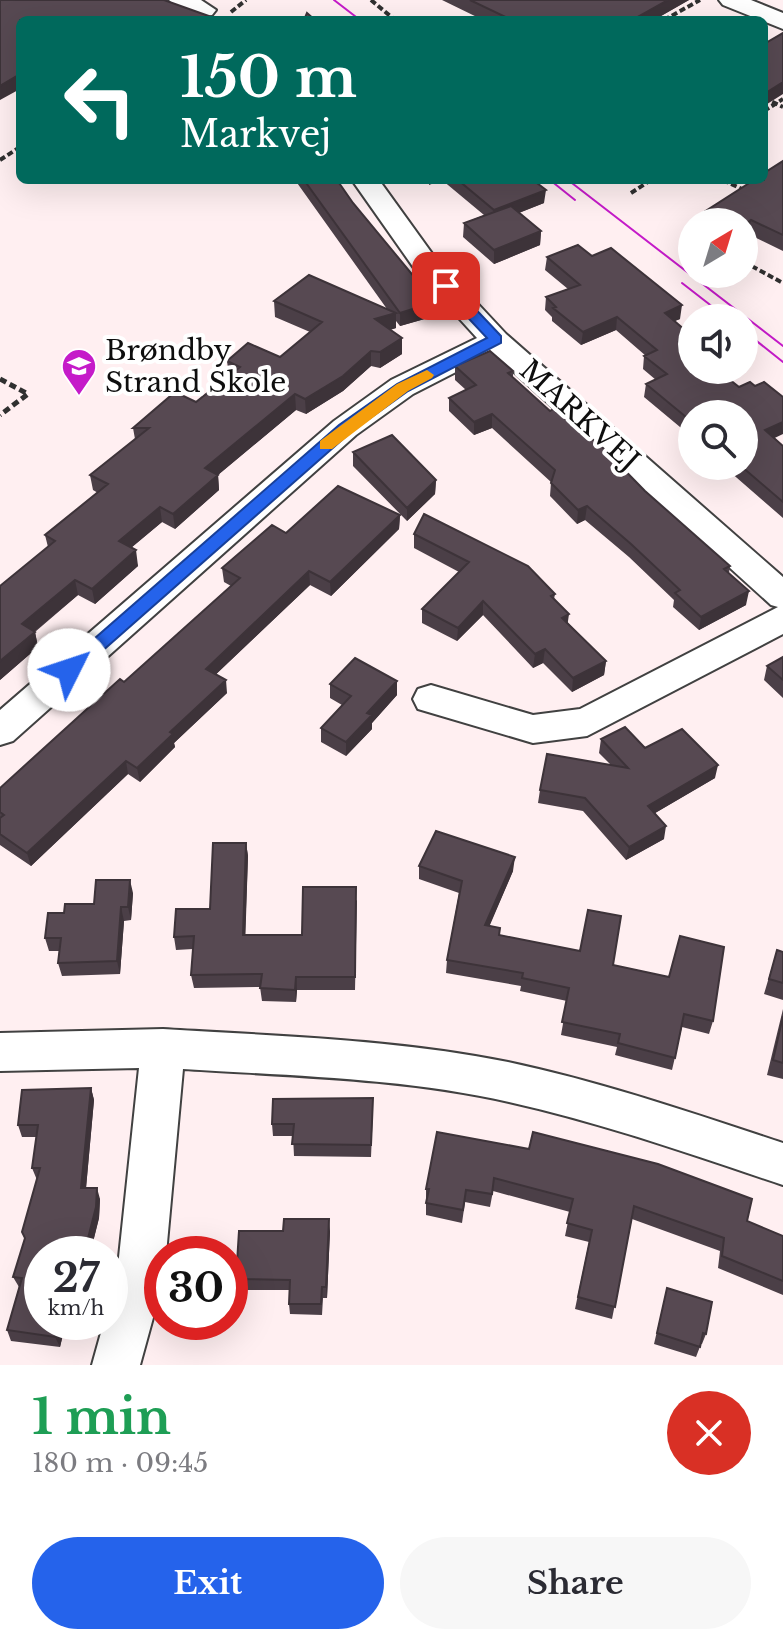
<!DOCTYPE html>
<html lang="en">
<head>
<meta charset="utf-8">
<style>
	body { margin:0; font-family:"Libre Baskerville",serif; background:#f7f7f7; color:#2b2b33; height:100vh; display:flex; flex-direction:column; font-size:30px; white-space:nowrap }
	* { box-sizing:border-box; margin:0 }
	p { font-size:26px; color:#7c7c81 }
	.icon { flex:none; width:44px; height:44px; fill:none; stroke:currentColor; stroke-width:2; stroke-linecap:round; stroke-linejoin:round }
	.map { position:relative; height:1365px; overflow:hidden }
	.drawer { display:flex; flex-direction:column; background:#fff; flex:1 }
	.drawer>* { flex:none }
	.banner { position:absolute; left:16px; top:16px; width:752px; height:168px; border-radius:12px; box-shadow:0 8px 32px #0002; background:#00695c; color:#fff; overflow:hidden }
	.needle { width:52px; rotate:38deg }
	.tools { position:absolute; left:678px; top:208px; display:grid; gap:16px }
	.tools a { display:grid; place-items:center; width:80px; height:80px; border-radius:50%; background:#fff; box-shadow:0 8px 32px #0002; font-size:40px }
	.speed { position:absolute; left:24px; top:1236px; display:flex; gap:16px; font-size:40px; font-weight:700; text-align:center }
	.speed>* { display:grid; place-content:center; width:104px; height:104px; border-radius:50%; background:#fff; box-shadow:0 8px 32px #0002; line-height:1 }
	.speed small { font-size:20px; font-weight:400 }
	.speed .limit { border:12px solid #d22; background:#fff; color:#111 }
	.pin { position:absolute; display:grid; place-items:center; width:68px; height:68px; color:#fff; margin:-34px; border-radius:16px; box-shadow:0 4px 12px #0006 }
	.me { position:absolute; width:88px; margin:-44px; rotate:49deg; stroke-linejoin:round; filter:drop-shadow(0 0 6px #0008) }
	.turn { display:flex; align-items:center; gap:28px; height:168px; padding:0 32px; font-size:36px }
	.turn .icon { width:104px; height:104px; stroke-width:2.5 }
	.turn b { display:block; font-size:56px; line-height:68px }
	.round { display:grid; place-items:center; flex:none; width:84px; height:84px; border-radius:42px; background:#f7f7f7 }
	.head { display:flex; align-items:center; justify-content:space-between; height:136px; padding:0 32px }
	h1 { font-size:48px; font-weight:700; line-height:60px; color:#1e9e55 }
	.primary-button { display:flex; gap:16px; margin-top:auto; padding:16px 32px }
	.primary-button a { flex:1; height:92px; border-radius:48px; background:#2563eb; color:#fff; font-size:32px; font-weight:700; line-height:92px; text-align:center }
	.primary-button a+a { background:#f7f7f7; color:#2b2b33 }
	.map>svg:first-child { display:block }
</style>
</head>
<body>
<div class="map">
<svg width="783" height="1365" viewBox="0 0 783 1365">
	<rect width="100%" height="100%" fill="#ffeff1"/>
	<g fill="none" stroke-linecap="round" stroke-linejoin="round">
		<!-- minor casing -->
		<g stroke="#414141" stroke-width="4">
			<path id="minor" d="M169 0H201L216 10 212 15C199 18 178 11 169 0Z
				M719 0H751L783 13V29L723 5Z
				M352 180H379L436 259 506 334 783 577V634L587 736 533 743 418 709 413 699 418 689 431 685 533 715 580 709 778 607 771 605 493 353 413 394 356 435 13 741 0 745V710L334 421 391 380 477 338 416 271Z
				M163 1029C278 1036 395 1039 508 1062 602 1082 692 1113 783 1143V1185C693 1155 603 1123 509 1102 402 1078 292 1076 183 1069L166 1254H162V1285L140 1365H92L104 1322H110V1302L117 1276 139 1068 0 1071V1033Z"/>
		</g>
		<!-- path-far1 -->
		<path stroke="#303030" stroke-width="4" stroke-dasharray="6 3" stroke-linecap="butt" d="M371 0 395 20
			M231 12 246 0
			M664 20 700 0
			M764 98 783 107
			M764 111 783 99
			M0 160 20 147
			M723 180 744 190
			M631 193 651 180
			M744 262 783 283"/>
		<!-- path -->
		<path stroke="#303030" stroke-width="5" stroke-dasharray="7 4" stroke-linecap="butt" d="M0 379 28 394 0 415"/>
		<!-- minor -->
		<use href="#minor" fill="#fff" fill-rule="evenodd"/>
		<!-- tram -->
		<path stroke="#c51bc9" stroke-width="2" d="M334 0 360 20
			M550 180 575 200
			M568 180 783 346
			M682 283 727 318
			M744 331 783 362"/>
	</g>
	<!-- wall -->
	<path fill="#4b3f47" d="M442 0H689L654 20H483Z
		M783 161V251L748 234 744 237V222H697L698 216Z
		M295 180H337L353 203 435 302V316L400 326 396 321V328L390 330 402 354 380 368 371 366 343 391 306 414 296 410 218 475 219 490 175 529 162 522 131 548 138 566 95 604 78 595 35 632 38 647 0 680 48 547 45 535 98 493 93 490 90 475 135 439 133 428 196 402 229 376 227 361 280 357 310 332 275 317 274 301 387 309Z
		M442 180H533L544 203 519 213 541 231 540 245 494 264 463 237 464 223 484 215Z
		M547 257 680 319 674 321 692 336 691 350H689L774 438 783 446V518L729 471 730 466H744V414H692V437L644 397 646 384 656 380 643 369 644 356H646L616 330 581 345 552 321V317L545 310 546 297 568 289 545 270Z
		M455 366 513 371V377L550 411 645 491 730 566 729 573 746 605 699 630 673 607 674 600 629 557 585 520 577 524 550 496 551 482 492 428 474 435 449 411V398L466 390 455 380Z
		M353 452 436 480 435 494 407 521 353 466Z
		M400 515 399 529 331 596 310 585 216 674 227 693 174 743 175 747 140 782 128 774 31 866 0 845V788L124 682 231 586 224 582 222 568 286 533Z
		M414 534 555 594 554 599 568 623 606 661 604 675 572 692 543 663 533 668 483 615 457 641 422 623V609L459 572 414 548Z
		M783 657V698L764 680 767 666Z
		M330 684 397 695 372 723V729L346 756 321 742V728L342 705 330 698Z
		M601 739 645 748 715 778 655 813 664 839 626 860 583 811 538 803 540 790 611 765 599 753Z
		M246 843 248 856 245 935H302L357 900 355 990H297L296 1002 262 1001 260 987 194 988 191 975 193 949 176 950 174 937 210 909Z
		M419 866 513 871 489 926 499 935 613 965 713 1021 709 1034 682 1027 672 1070 615 1055 617 1047 561 1035 567 1001 520 991 521 986 446 973 447 960 459 893 419 879Z
		M133 893 131 920 124 921 120 974 62 976 58 963 59 951H49L45 938 64 913Z
		M777 950 783 952V1000L764 994Z
		M783 1009V1079L767 1075Z
		M91 1088 94 1100 86 1188 100 1199 99 1218 90 1254H42L66 1322 60 1347 11 1341 7 1330 19 1287 13 1277 25 1238 37 1180 32 1168 36 1137H22L18 1125Z
		M373 1110 371 1157 294 1156 293 1136H273L272 1124Z
		M437 1132 747 1221 783 1236V1295L718 1268 720 1251 632 1219 612 1319 575 1309 589 1242 565 1236 570 1212 493 1191 490 1207 465 1202 462 1223 426 1215V1189Z
		M330 1231 327 1298H323L322 1315 290 1314 289 1304 290 1290H238L236 1279Z
		M667 1288 706 1334 702 1344H701L696 1357 654 1344Z"/>
	<!-- shaded-wall -->
	<path fill="#3d3339" d="M668 0H689L654 20H632Z
		M20 74V89L0 100V86Z
		M783 82V94L764 106V94Z
		M429 180H442L429 185Z
		M546 190 544 203 493 223 494 210Z
		M751 220 748 234 744 237V225Z
		M541 231 540 245 494 264V250Z
		M435 302V316L400 326V313Z
		M682 305 680 319 663 326 665 313Z
		M396 313V328L375 334V319Z
		M617 317 616 330 581 345 583 332Z
		M692 337 691 350 677 355 679 342Z
		M402 338V354L380 368V352Z
		M371 351V366L343 391 306 414 305 399Z
		M295 394 296 410 207 484 205 468Z
		M492 414V428L474 435V422Z
		M783 422V434L762 444 765 430Z
		M218 475 219 490 175 529 173 514Z
		M436 480 435 494 407 521V508Z
		M587 506 585 520 577 524 578 510Z
		M160 507 162 522 121 556 119 541Z
		M400 515 399 529 331 596 330 582Z
		M136 550 138 566 95 604 92 589Z
		M309 571 310 585 208 682 206 669Z
		M75 580 78 595 25 639 22 624Z
		M749 591 746 605 699 630 701 617Z
		M483 601V615L457 641 458 628Z
		M569 614 567 628 562 618Z
		M35 632 38 647 0 680V661Z
		M545 649 543 663 533 668 535 654Z
		M606 661 604 675 572 692 573 678Z
		M226 680 227 693 174 743 175 747 140 782 137 768 170 732Z
		M397 681V695L372 723V729L346 756V742L367 713Z
		M126 761 128 774 31 866 27 853Z
		M718 765 715 778 645 819 648 806Z
		M666 826 664 839 626 860 629 847Z
		M246 843 248 856 245 948 243 935Z
		M515 857 513 871 484 939 485 925Z
		M130 880 133 893 131 920 128 907Z
		M121 907 124 921 120 974 117 961Z
		M296 977 297 990 296 1002 295 990Z
		M91 1088 94 1100 85 1199 81 1188Z
		M97 1188 100 1199 99 1218 90 1254H84Z
		M329 1219 330 1231 327 1298 326 1287Z
		M59 1322H66L60 1347 55 1337Z"/>
	<!-- building -->
	<path fill="#574952" stroke="#3d3339" stroke-width="2" d="M0 0H164L220 20H20V74L0 86Z
		M470 0H668L632 20H512Z
		M307 13 315 20H304Z
		M783 33V82L764 94V44Z
		M783 161V235L751 220 744 225V222H710L698 216 754 180H764V173Z
		M304 180H337L353 203 435 302 400 313Z
		M458 180H533L546 190 494 210Z
		M511 206 541 231 494 250 464 223Z
		M578 245 592 256 611 248 682 305 665 313 692 336 679 342 692 352V370H714L726 380 729 379 739 387 750 382 755 386 764 382 783 397V422L765 430 783 446V502L741 466H744V414H692V422L646 384 667 374 644 356 657 350 617 317 583 332 553 308 556 307 546 297 580 285 547 257Z
		M309 275 396 313 375 319 402 338 380 352 371 351 343 376 305 399 295 394 205 468 218 475 173 514 160 507 119 541 136 550 92 589 75 580 22 624 35 632 0 661V586L55 541 45 535 108 484 90 475 149 428H133L175 392 196 402 240 367 227 361 248 343 280 357 322 322 274 301Z
		M490 351 513 371 508 373 550 411 555 408 603 448 645 491 730 566 724 569 749 591 701 617 675 593 680 590 631 544 587 506 578 510 551 483 555 470 492 414 474 422 449 398 476 385 455 366Z
		M392 435 436 480 407 508 353 452Z
		M338 486 400 515 330 582 309 571 206 669 226 680 170 732 173 734 137 768 126 761 27 853 0 834V818L4 815 0 812V788L120 679 124 682 240 578 222 568 272 525 286 533Z
		M424 514 528 566 555 594 551 596 569 614 562 618 606 661 573 678 545 649 535 654 483 601 458 628 422 609 469 562 414 534Z
		M783 657V680L767 666Z
		M355 658 397 681 367 713 372 715 346 742 321 728 351 696 330 684Z
		M625 727 645 748 682 729 718 765 648 806 666 826 629 847 585 798 540 790 547 754 628 768 601 739Z
		M436 831 515 857 485 925 500 928 499 935 580 951 588 910 621 916 613 965 669 977 680 936 724 947 713 1021 684 1014 675 1058 618 1043 620 1034 562 1022 569 988 522 978 523 973 447 960 462 881 419 866Z
		M213 843H246L243 935H302L303 887H356L355 977H296L295 990 260 988 262 974 191 975 194 936 174 937 176 909H210Z
		M96 880H130L128 907H121L117 961 58 963 61 938H45L48 913H64L65 904H94Z
		M777 950 783 952V983L769 979Z
		M783 1016V1063L773 1060Z
		M91 1088 81 1188H97L96 1207 84 1254H42V1322H59L55 1337 7 1330 22 1278 13 1277 25 1238 22 1232 40 1168H32L38 1125H18L22 1090Z
		M373 1098 371 1145 292 1144 294 1124H272L273 1099Z
		M437 1132 529 1149 533 1132 658 1164 752 1199 747 1221 783 1236V1281L722 1256 724 1238 634 1206 615 1307 578 1297 592 1230 567 1223 573 1199 494 1178 492 1194 466 1190 463 1210 426 1203 429 1189H426Z
		M284 1219H329L326 1287H322L321 1304H289L290 1280 236 1279 239 1231H283Z
		M667 1288 712 1302 706 1334 703 1333 700 1347 657 1333Z"/>
	<!-- route -->
	<path fill="#2563eb" stroke="#184099" stroke-width="2" d="M446 281 451 283 501 336V343L408 391 351 432 75 675H63L60 670 63 666 339 425 397 384 487 338 441 289 439 286Z"/>
	<!-- slow -->
	<path fill="#f59e0b" d="M427 370 434 375 432 378 408 391 332 449H320V441L397 384Z"/>
	<!-- icons -->
	<defs>
		<g id="school-pin" transform="scale(1.8)"><path d="M0 17L-7.5 6A9.5 9.5 0 1 1 7.5 6Z" fill="#c51bc9" stroke="#fff"/><path d="M0-5L7-2L0 1L-7-2ZM-4 1L0 2.5L4 1V4Q0 6-4 4Z" fill="#fff"/></g>
	</defs>
	<g fill-rule="evenodd">
		<use href="#school-pin" x="79" y="366"/>
	</g>
	<g text-anchor="middle" stroke-width="8" stroke-linejoin="round" paint-order="stroke">
		<!-- poi labels -->
		<g font-size="28" fill="#0e0e0e" stroke="#fff" text-anchor="start">
			<text x="105" y="360">Brøndby<tspan x="105" dy="32">Strand Skole</tspan></text>
		</g>
		<!-- street labels -->
		<g font-size="28" fill="#0e0e0e" stroke="#fff">
			<text transform="translate(580 415) rotate(42)" y="10">MARKVEJ</text>
		</g>
	</g>
</svg>
<div class="tools">
<a><svg class="needle" viewBox="-14 -14 28 28"><path d="M0-13l5 13h-10z" fill="#e53935"/><path d="M0 13l5-13h-10z" fill="#7c7c81"/></svg></a>
<a><svg class="icon" aria-label="sound" viewBox="0 0 24 24"><path d="M4 9h4l5-4v14l-5-4H4zM17 9q2 3 0 6"/></svg></a>
<a><svg class="icon" aria-label="search" viewBox="0 0 24 24"><circle cx="10" cy="10" r="6"/><path d="M15 15l6 6"/></svg></a>
</div>
<div class="speed"><div>27<small>km/h</small></div><div class="limit">30</div></div>
<div class="pin" style="left:446px;top:286px;background:#d93025"><svg class="icon" aria-label="arrive" viewBox="0 0 24 24"><path d="M6 21V4h12l-3 4 3 4H6"/></svg></div>
<svg class="me" style="left:69px;top:670px" viewBox="-20 -20 40 40"><circle r="19" fill="#fff"/><path d="M0-13L10 11 0 6-10 11z" fill="#2563eb"/></svg>
<div class="banner">
<div class="turn"><svg class="icon" aria-label="left" viewBox="0 0 24 24"><path d="M17 20v-9H6M10 6l-5 5 5 5"/></svg><div><b>150 m</b>Markvej</div></div>
</div>
</div>
<section class="drawer">
<div class="head"><div><h1>1 min</h1><p>180 m · 09:45</p></div><a class="round" style="background:#d93025;color:#fff"><svg class="icon" aria-label="close" viewBox="0 0 24 24"><path d="M6 6l12 12M18 6L6 18"/></svg></a></div>
<div class="primary-button"><a>Exit</a><a>Share</a></div>
</section>
</body>
</html>
